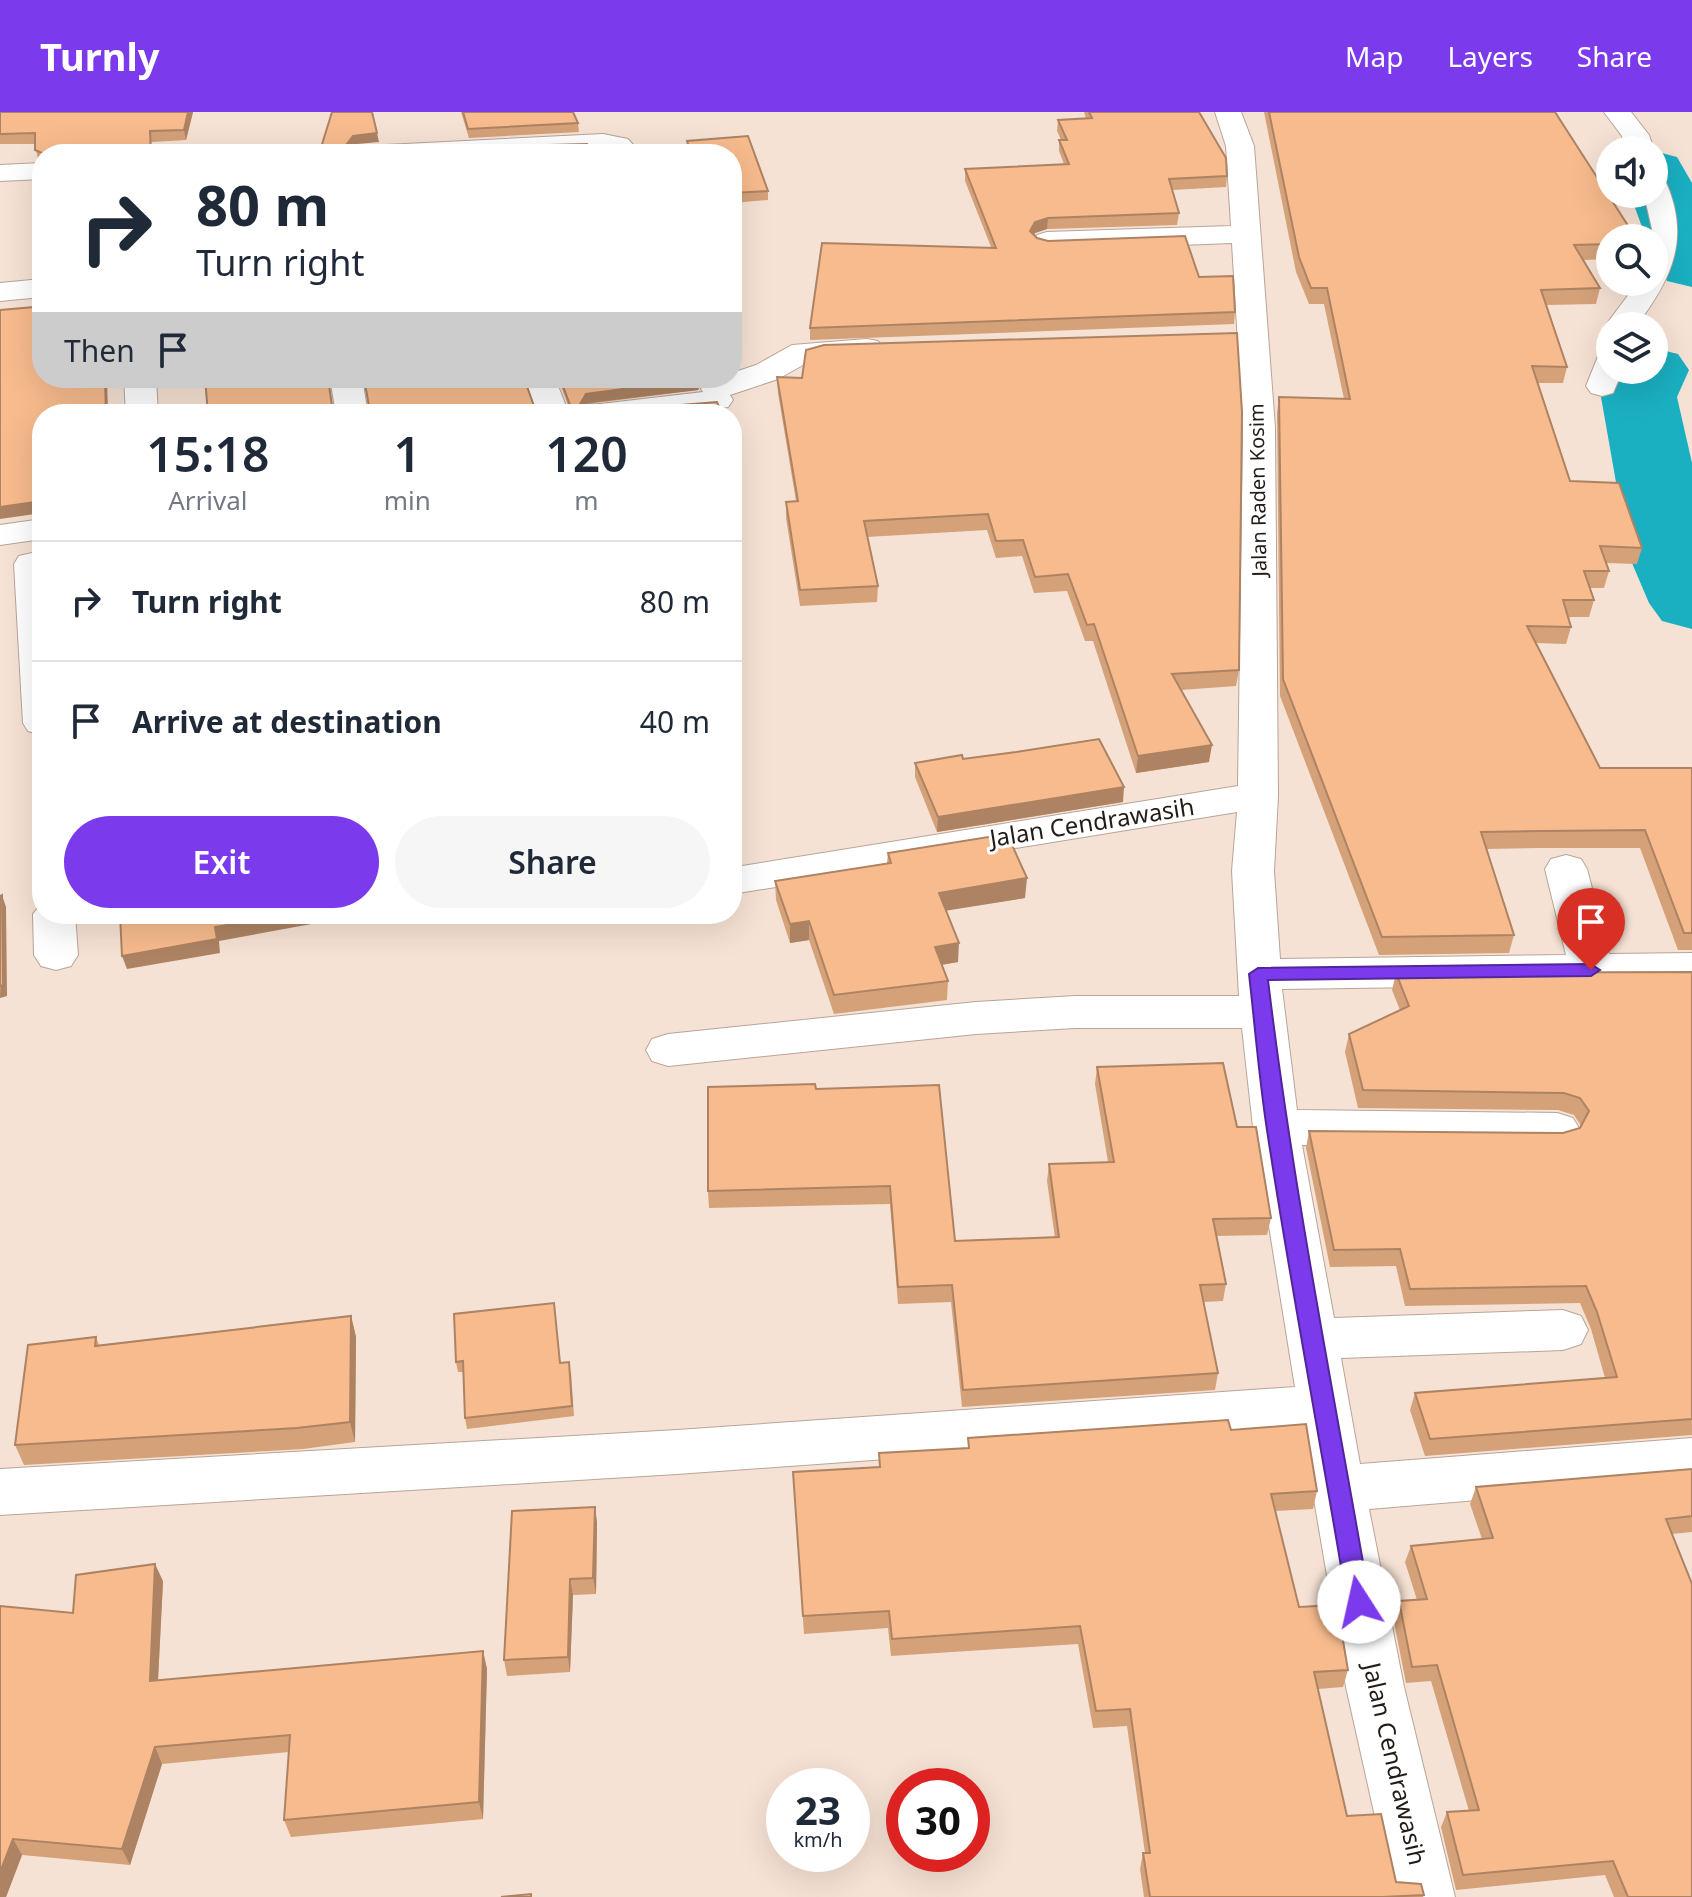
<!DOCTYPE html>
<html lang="en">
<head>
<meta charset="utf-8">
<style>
	body { margin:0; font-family:"Noto Sans",sans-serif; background:#f6f6f7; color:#1f2937; height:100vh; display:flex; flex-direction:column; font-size:30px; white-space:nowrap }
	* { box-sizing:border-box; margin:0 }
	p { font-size:26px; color:#747a83 }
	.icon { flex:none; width:44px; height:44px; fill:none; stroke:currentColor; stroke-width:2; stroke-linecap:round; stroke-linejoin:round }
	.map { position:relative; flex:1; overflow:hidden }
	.drawer { position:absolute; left:32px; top:292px; width:710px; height:520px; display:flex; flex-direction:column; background:#fff; border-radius:32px; box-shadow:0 8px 32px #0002 }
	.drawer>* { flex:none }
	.guide { position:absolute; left:32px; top:32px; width:710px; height:244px; border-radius:32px; box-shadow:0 8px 32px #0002; background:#fff; color:#1f2937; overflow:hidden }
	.fabs { position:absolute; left:1596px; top:24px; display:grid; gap:16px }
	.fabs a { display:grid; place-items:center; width:72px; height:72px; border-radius:50%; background:#fff; box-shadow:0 8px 32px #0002; font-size:40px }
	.speed { position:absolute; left:766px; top:1656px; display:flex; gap:16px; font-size:40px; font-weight:700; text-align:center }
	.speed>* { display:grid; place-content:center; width:104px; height:104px; border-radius:50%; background:#fff; box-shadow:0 8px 32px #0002; line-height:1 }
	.speed small { font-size:20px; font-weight:400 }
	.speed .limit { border:12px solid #d22; background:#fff; color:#111 }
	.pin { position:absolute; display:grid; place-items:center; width:68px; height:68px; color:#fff; margin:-82px -34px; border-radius:50% 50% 50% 0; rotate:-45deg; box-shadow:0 0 8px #0007 }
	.pin .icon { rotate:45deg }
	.me { position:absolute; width:88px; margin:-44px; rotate:350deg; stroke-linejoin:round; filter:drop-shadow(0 0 6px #0008) }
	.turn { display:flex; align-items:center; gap:28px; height:168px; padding:0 32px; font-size:36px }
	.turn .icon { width:104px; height:104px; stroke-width:2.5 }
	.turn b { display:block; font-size:56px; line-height:68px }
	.then { display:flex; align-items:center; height:76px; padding:0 32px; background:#0003; gap:16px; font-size:30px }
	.eta { display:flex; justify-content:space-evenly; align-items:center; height:136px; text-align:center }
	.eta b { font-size:48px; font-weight:600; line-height:56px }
	.action { display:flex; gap:16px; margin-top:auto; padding:16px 32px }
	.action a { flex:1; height:92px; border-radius:48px; background:#7c3aed; color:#fff; font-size:32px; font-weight:600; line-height:92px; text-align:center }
	.action a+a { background:#f6f6f7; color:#1f2937 }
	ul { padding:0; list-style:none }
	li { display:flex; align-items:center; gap:24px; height:120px; padding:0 32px; border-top:2px solid #e0e1e3 }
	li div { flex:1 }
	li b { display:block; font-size:30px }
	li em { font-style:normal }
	header { display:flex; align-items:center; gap:48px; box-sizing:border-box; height:112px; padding:0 40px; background:#7c3aed; color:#fff }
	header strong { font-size:38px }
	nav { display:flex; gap:44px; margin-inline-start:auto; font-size:28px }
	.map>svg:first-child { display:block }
</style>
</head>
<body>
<header>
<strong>Turnly</strong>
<nav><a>Map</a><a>Layers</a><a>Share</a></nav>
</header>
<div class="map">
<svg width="1692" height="1785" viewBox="0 0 1692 1785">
	<rect width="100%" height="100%" fill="#f6e2d4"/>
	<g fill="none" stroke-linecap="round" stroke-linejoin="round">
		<!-- river -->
		<path fill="#1aafc1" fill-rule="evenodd" d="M1654 39 1677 45 1692 71V175L1667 169 1654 146V126H1646L1630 82H1654Z
			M1654 236 1678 242 1689 258 1677 285 1692 351V517L1662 509 1649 491 1629 444 1601 285 1613 258H1654Z"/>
		<!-- minor casing -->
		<g stroke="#b8a598" stroke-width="2">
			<path id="minor" d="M1215 0H1241L1254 34 1275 316 1278 684 1274 759 1280 847 1566 843 1545 757 1551 747 1566 743 1581 747 1587 757 1609 842 1692 841V871L1282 877 1297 998 1557 1001 1573 1006 1580 1018 1573 1030 1557 1035 1302 1033 1334 1206 1563 1198 1581 1204 1588 1218 1581 1232 1563 1238 1341 1246 1360 1352 1692 1326V1370L1369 1397 1404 1575 1455 1785H1393L1346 1575 1302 1317 677 1362 0 1403V1357L677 1318 1295 1275 1253 1015 1242 916H1075L976 922 668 954 652 949 646 938 652 927 668 922 976 890 1075 884H1239L1232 759 1237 700 732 782V756L736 755 1238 674 1243 316 1232 131 1047 138 1037 135 1032 129 1037 123 1047 120 1231 114 1226 34Z
				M1604 0H1631L1649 23 1654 38H1626L1622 24Z
				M603 22 628 27 641 42H611L603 38 528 42H351L355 36 365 34Z
				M42 51V67L0 69V53Z
				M1654 64 1664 66C1692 125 1672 167 1636 214H1610L1609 221 1605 214 1638 170H1654V126L1644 82H1654Z
				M42 167V185L0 189V171Z
				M867 227 878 229 883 236 878 243 810 249 778 267 730 283 733 288 728 295 681 302H584L588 295 600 292 703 280 701 277 706 270 732 266V261L756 253 792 233Z
				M1610 240V258H1623L1613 281 1602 284 1591 281 1586 274 1599 242Z
				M124 266H156L158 302H126Z
				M330 266H362L368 302H336Z
				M523 266H555L569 302H537Z
				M42 407V427L0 433V413Z
				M32 441 42 444V623L28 619 23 611 14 452 19 444Z
				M42 791V802H75L78 843 71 854 56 858 41 854 34 843 33 802Z"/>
		</g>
		<!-- minor -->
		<use href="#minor" fill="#fff" fill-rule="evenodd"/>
	</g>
	<!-- wall -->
	<path fill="#d4a179" d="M0 0H193L186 28 152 30 42 50 38 48 35 32H0Z
		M461 0H573L578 11 579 20 469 26Z
		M1084 0H1199L1227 64 1226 75 1172 78 1179 101 1177 113 1047 117 1035 121 1034 123 1037 126 1199 165 1235 200 1234 212 810 228V216L991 135 965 69V57L1064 52 1059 39V28H1061L1057 19 1058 8 1086 6Z
		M1264 0H1555L1610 126V147L1583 148 1600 176 1596 192 1547 193 1567 255 1563 271H1537L1570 369 1642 436 1637 452 1606 451 1609 459 1604 476H1590L1594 488 1589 505H1568L1571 515 1566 532 1536 531 1600 656H1692V838H1678L1640 736H1539L1486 737 1514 823 1509 841 1379 843 1280 584 1277 301 1279 285 1344 287 1324 192H1309L1296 160Z
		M748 24 768 79V88L732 91V42H689L687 29Z
		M42 57V166L38 164 36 153Z
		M777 265 1239 558 1236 574 1181 578 1209 650 1136 661 1093 529H1085L1067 479 1034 481 1022 444 996 446 987 418 867 425 878 474 877 490 800 494 786 406V390L796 389 778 281Z
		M558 266H704V268L698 278 587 292 722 302H208L332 294 568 293Z
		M963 647 1123 690 937 720 915 665V651Z
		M888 741 1025 786 946 798 958 850 942 853 948 869 947 888 834 902 809 828 790 831 776 788 775 769 887 751Z
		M1692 860V1323L1425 1344 1410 1298 1415 1281 1605 1266 1591 1217 1580 1191 1405 1194 1396 1154 1330 1155 1306 1036 1309 1019 1563 1021 1580 1016 1581 1014 1574 1003 1558 998 1358 996 1345 940 1349 922 1400 898 1392 878 1396 861Z
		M1097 955 1237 1015 1271 1106 1267 1123 1217 1124 1226 1172 1223 1189 1203 1190 1218 1261 1215 1278 962 1295 951 1190 898 1192 890 1092 709 1096 708 1079 816 977 955 1129 1055 1126 1047 1069 1049 1052 1108 1050 1095 972Z
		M454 1202 561 1251 571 1260 574 1304 467 1317 465 1306 463 1260H458L456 1250Z
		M351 1204 356 1225 355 1330 303 1337 24 1353 15 1333 96 1225 99 1233Z
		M1231 1318 1317 1379 1313 1397 1275 1399 1299 1495 1348 1558 1343 1575 1318 1577 1347 1704 1396 1770 1424 1783 1423 1785H1144L1140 1757 1143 1741H1145L1127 1614 1093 1616 1078 1532 891 1544 888 1516 804 1522 793 1360 879 1355V1341L968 1336V1326Z
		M1692 1357V1420L1672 1422 1692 1785H1614L1605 1763 1456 1778 1441 1715 1447 1700 1469 1699 1431 1569 1406 1571 1393 1505 1399 1489 1417 1488 1405 1450 1411 1434 1482 1427 1470 1392 1476 1375Z
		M595 1395 597 1411 596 1482 573 1483 570 1560 507 1564 504 1548Z
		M163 1469 158 1569 483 1539 487 1557 483 1707 291 1725 284 1708 289 1640 162 1652 130 1753 22 1743 6 1785H0V1494L73 1501Z"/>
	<!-- shaded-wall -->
	<path fill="#ad8363" d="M188 0H193L186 28 184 18Z
		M377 21 379 30 346 33 353 24Z
		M1048 106 1047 117 1035 121 1030 131V119L1035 110Z
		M105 266H107L108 302H106Z
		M698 266H704V268L698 278 580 292 586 282Z
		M42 389V401L0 407V395Z
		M1212 633 1209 650 1136 661 1138 644Z
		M1124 675 1123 690 937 720 938 705Z
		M1027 766 1025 786 938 800 939 781Z
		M2 783 6 795 7 884 0 886Z
		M291 802H338L339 807 219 829 220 841 127 857 122 844 215 815Z
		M809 809V828L790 831V812Z
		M959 831 958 850 934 854 935 835Z
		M351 1204 356 1225 355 1330 350 1310Z
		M595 1395 597 1411 596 1482 593 1466Z
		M155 1452 163 1469 157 1587 150 1569Z
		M570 1467 573 1483 570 1560 568 1545Z
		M483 1539 487 1557 483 1707 479 1690Z
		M155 1635 162 1652 130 1753 122 1737Z
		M13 1727 22 1743 6 1785H0V1760Z"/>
	<!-- building -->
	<path fill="#f7bb8d" stroke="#ad8363" stroke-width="2" d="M0 0H188L184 18 150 19 151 42H42V41L35 38V21L0 22Z
		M332 0H372L377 21 353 24 346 33 381 35 383 42H319Z
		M463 0H573L578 11 468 17Z
		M1089 0H1199L1226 46 1227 64 1169 67 1179 101 1048 106 1035 110 1030 119 1037 126 1048 129 1185 124 1199 165 1233 164 1235 200 810 216 822 131 996 136 965 57 1069 52 1059 28H1067L1058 8 1092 6Z
		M1269 0H1555L1636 126H1610V132L1574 133 1600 176 1541 178 1567 255 1532 254 1570 369 1619 371 1642 436 1600 434 1609 459H1584L1594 488H1563L1571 515 1527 514 1600 656H1692V821H1684L1645 718 1544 719 1481 720 1514 823 1382 825 1283 567 1279 285 1350 287 1327 176H1311L1299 145Z
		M748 24 768 79 732 81V42H691L687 29Z
		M587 32 591 42H476L474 35Z
		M42 57V156L36 153 35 60Z
		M42 174V266H105L106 302H42V389L0 395V198L34 195 35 177Z
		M1237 221 1242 300 1239 558 1172 562 1212 633 1138 644 1094 512 1087 513 1068 462 1035 465 1023 428 996 429 988 402 864 409 878 474 800 478 786 390 798 389 777 265 802 266 806 238 824 233Z
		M205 266H328L332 294H369L364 266H524L534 294 570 293 560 266H698V267L586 282 580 292 656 295 717 290 722 302H208Z
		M1099 627 1124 675 938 705 915 651 962 643 963 647 1016 640Z
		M1007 722 1027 766 939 781 959 831 935 835 948 869 834 883 809 809 790 812 775 769 891 751 888 741Z
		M2 783 3 873 0 874V784Z
		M120 802H291L215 815 217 827 122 844Z
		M1692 860V1307L1430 1327 1415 1281 1617 1265 1597 1200 1586 1174 1410 1177 1400 1137 1334 1138 1309 1019 1563 1021 1580 1016 1589 999 1580 986 1564 981 1363 978 1349 922 1409 894 1396 861Z
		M1223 951 1237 1015H1256L1271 1106 1213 1107 1226 1172 1200 1173 1218 1261 963 1278 952 1173 898 1175 890 1074 708 1079V975L815 972 816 977 939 973 955 1129 1059 1125 1049 1052 1114 1050 1097 955Z
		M554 1191 560 1251 569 1250 572 1294 465 1306 463 1249 456 1250 454 1202Z
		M351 1204 350 1310 297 1316 15 1333 28 1233 96 1225 95 1234Z
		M1228 1308 1231 1318 1306 1312 1317 1379 1271 1382 1299 1495 1337 1493 1348 1558 1314 1560 1347 1704 1381 1702 1396 1770 1421 1772 1424 1783 1382 1785H1150L1143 1741H1150L1130 1597 1096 1599 1080 1514 892 1527 889 1499 803 1504 793 1360 880 1355 879 1341 969 1336 968 1326Z
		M1692 1357V1404L1666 1407 1692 1472V1785H1628L1613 1749 1463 1763 1447 1700 1479 1698 1437 1553 1412 1555 1399 1489 1427 1487 1411 1434 1493 1426 1476 1375Z
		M595 1395 593 1466 570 1467 568 1545 504 1548 512 1399Z
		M155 1452 150 1569 483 1539 479 1690 284 1708 290 1623 155 1635 122 1737 13 1727 0 1760V1494L73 1501 76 1463Z
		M531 1782V1785H501Z"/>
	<!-- route -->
	<path fill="#7c3aed" stroke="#51269a" stroke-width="2" d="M1591 852 1600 858 1591 864 1268 868C1293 1077 1334 1283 1370 1490L1367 1497 1359 1500 1351 1497 1347 1490C1321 1333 1291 1176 1267 1018 1259 966 1255 914 1249 862L1258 856Z"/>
	<g text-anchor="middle" stroke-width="6" stroke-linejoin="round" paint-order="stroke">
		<!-- far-street labels -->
		<g font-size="20" fill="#221b16" stroke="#fff">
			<text transform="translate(1258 378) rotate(-91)" y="7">Jalan Raden Kosim</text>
		</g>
		<!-- street labels -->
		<g font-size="24" fill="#221b16" stroke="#fff">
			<text transform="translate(1092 711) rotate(-9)" y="8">Jalan Cendrawasih</text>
			<text transform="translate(1394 1652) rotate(77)" y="8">Jalan Cendrawasih</text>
		</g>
	</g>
</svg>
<div class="fabs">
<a><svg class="icon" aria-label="sound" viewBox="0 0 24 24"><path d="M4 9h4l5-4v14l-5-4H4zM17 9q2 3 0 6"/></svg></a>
<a><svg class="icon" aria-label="search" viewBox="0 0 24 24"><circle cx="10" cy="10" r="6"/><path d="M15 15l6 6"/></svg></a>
<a><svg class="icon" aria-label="layers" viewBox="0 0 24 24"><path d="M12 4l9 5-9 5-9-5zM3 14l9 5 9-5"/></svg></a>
</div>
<div class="speed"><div>23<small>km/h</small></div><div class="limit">30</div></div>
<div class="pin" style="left:1591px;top:858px;background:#d93025"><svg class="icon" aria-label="arrive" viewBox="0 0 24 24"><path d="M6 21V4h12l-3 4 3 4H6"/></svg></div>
<svg class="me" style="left:1359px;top:1490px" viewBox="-20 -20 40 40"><circle r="19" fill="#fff"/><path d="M0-13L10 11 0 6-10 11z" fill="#7c3aed"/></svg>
<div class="guide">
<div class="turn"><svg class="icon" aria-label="right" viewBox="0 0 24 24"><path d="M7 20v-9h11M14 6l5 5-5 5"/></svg><div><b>80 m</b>Turn right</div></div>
<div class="then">Then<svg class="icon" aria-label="arrive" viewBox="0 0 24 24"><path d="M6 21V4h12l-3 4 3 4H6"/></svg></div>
</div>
<section class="drawer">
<div class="eta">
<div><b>15:18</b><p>Arrival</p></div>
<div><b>1</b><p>min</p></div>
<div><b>120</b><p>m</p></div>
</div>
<ul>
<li><svg class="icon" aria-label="right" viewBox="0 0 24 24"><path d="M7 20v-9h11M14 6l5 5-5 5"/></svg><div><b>Turn right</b></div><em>80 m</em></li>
<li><svg class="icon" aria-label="arrive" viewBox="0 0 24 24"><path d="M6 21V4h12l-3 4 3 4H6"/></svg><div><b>Arrive at destination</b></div><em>40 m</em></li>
</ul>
<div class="action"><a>Exit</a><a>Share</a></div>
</section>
</div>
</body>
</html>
